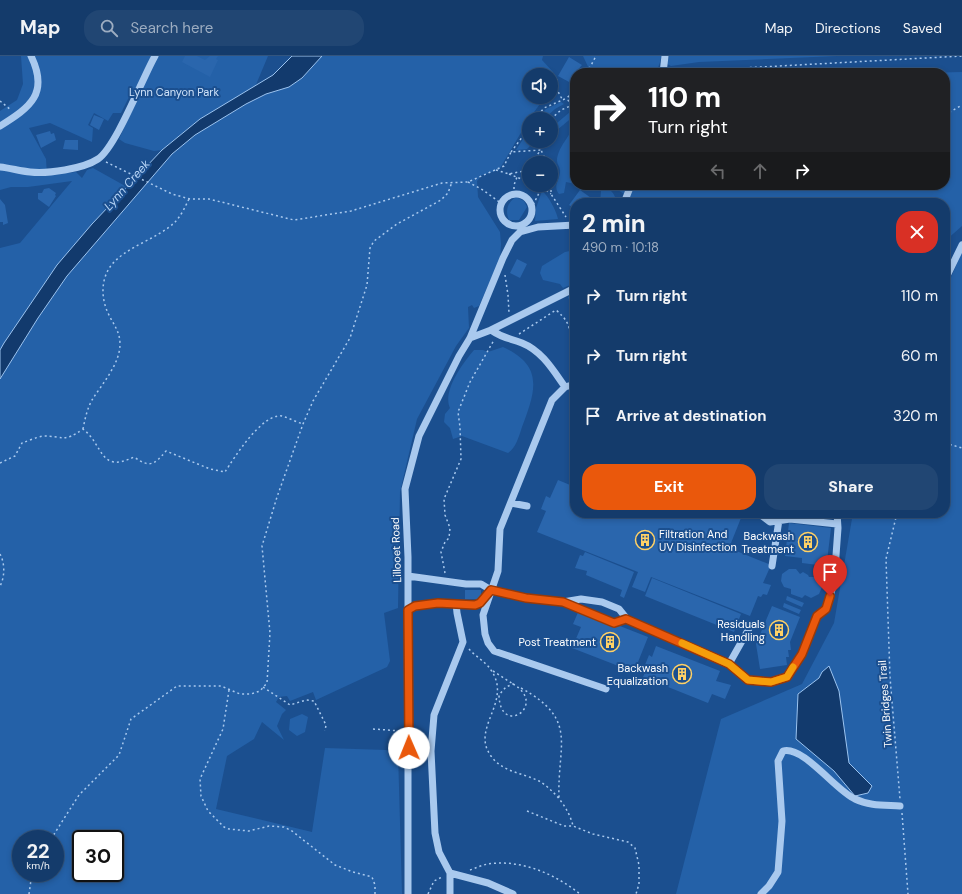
<!DOCTYPE html>
<html lang="en">
<head>
<meta charset="utf-8">
<style>
	body { margin:0; font-family:"DM Sans",sans-serif; background:#214673; color:#f1f3f6; height:100vh; display:flex; flex-direction:column; font-size:15px; white-space:nowrap }
	* { box-sizing:border-box; margin:0 }
	p { font-size:13px; color:#9dadc1 }
	.icon { flex:none; width:22px; height:22px; fill:none; stroke:currentColor; stroke-width:2; stroke-linecap:round; stroke-linejoin:round }
	.map { position:relative; flex:1; overflow:hidden }
	.side { position:absolute; left:570px; top:142px; width:380px; height:320px; display:flex; flex-direction:column; background:#143b6b; border-radius:16px; box-shadow:0 2px 6px #0003,0 0 0 1px #33557e }
	.side>* { flex:none }
	.top-card { position:absolute; left:570px; top:12px; width:380px; height:122px; border-radius:16px; box-shadow:0 2px 6px #0003,0 0 0 1px #33557e; background:#202124; color:#fff; overflow:hidden }
	.buttons { position:absolute; left:522px; top:12px; display:grid; gap:8px }
	.buttons a { display:grid; place-items:center; width:36px; height:36px; border-radius:50%; background:#143b6b; box-shadow:0 2px 6px #0003,0 0 0 1px #33557e; font-size:20px }
	.speed { position:absolute; left:12px; top:774px; display:flex; gap:8px; font-size:20px; font-weight:700; text-align:center }
	.speed>* { display:grid; place-content:center; width:52px; height:52px; border-radius:50%; background:#143b6b; box-shadow:0 2px 6px #0003,0 0 0 1px #33557e; line-height:1 }
	.speed small { font-size:10px; font-weight:400 }
	.speed .limit { border:2px solid #111; border-radius:6px; background:#fff; color:#111 }
	.pin { position:absolute; display:grid; place-items:center; width:34px; height:34px; color:#fff; margin:-41px -17px; border-radius:50% 50% 50% 0; rotate:-45deg; box-shadow:0 0 4px #0007 }
	.pin .icon { rotate:45deg }
	.me { position:absolute; width:44px; margin:-22px; rotate:359deg; stroke-linejoin:round; filter:drop-shadow(0 0 3px #0008) }
	.turn { display:flex; align-items:center; gap:14px; height:84px; padding:0 12px; font-size:18px }
	.turn .icon { width:52px; height:52px; stroke-width:2.5 }
	.turn b { display:block; font-size:28px; line-height:34px }
	.lanes { display:flex; align-items:center; height:38px; padding:0 12px; background:#0003; justify-content:center; gap:20px; direction:ltr }
	.lanes .off { opacity:.35 }
	.round { display:grid; place-items:center; flex:none; width:42px; height:42px; border-radius:16px; background:#214673 }
	.overview { display:flex; align-items:center; justify-content:space-between; height:68px; padding:0 12px }
	h1 { font-size:24px; font-weight:800; line-height:30px }
	.primary-button { display:flex; gap:8px; margin-top:auto; padding:8px 12px }
	.primary-button a { flex:1; height:46px; border-radius:16px; background:#ea580c; color:#fff; font-size:16px; font-weight:800; line-height:46px; text-align:center }
	.primary-button a+a { background:#214673; color:#f1f3f6 }
	ul { padding:0; list-style:none }
	li { display:flex; align-items:center; gap:12px; height:60px; padding:0 12px }
	li div { flex:1 }
	li b { display:block; font-size:15px }
	li em { font-style:normal }
	header { display:flex; align-items:center; gap:24px; box-sizing:border-box; height:56px; padding:0 20px; background:#143b6b; border-bottom:1px solid #33557e }
	header strong { font-size:19px }
	nav { display:flex; gap:22px; margin-inline-start:auto; font-size:14px }
	.search { width:280px; height:36px; background:#214673; display:flex; align-items:center; gap:10px; box-sizing:border-box; padding:0 14px; border-radius:16px; color:#9dadc1; font-size:15px }
	.map>svg:first-child { display:block }
</style>
</head>
<body>
<header>
<strong>Map</strong>
<div class="search"><svg class="icon" aria-label="search" viewBox="0 0 24 24"><circle cx="10" cy="10" r="6"/><path d="M15 15l6 6"/></svg>Search here</div>
<nav><a>Map</a><a>Directions</a><a>Saved</a></nav>
</header>
<div class="map">
<svg width="962" height="838" viewBox="0 0 962 838">
	<rect width="100%" height="100%" fill="#1b4f8f"/>
	<!-- green -->
	<path fill="#2461a8" fill-rule="evenodd" d="M21 0H268L255 31 200 63 162 94 154 95 125 87 119 83 138 42 130 39 121 57H113L108 65 94 57 88 69 93 72 92 86 50 67 29 72 46 103 47 119 76 116 82 122 87 114 93 112 127 131 57 209 0 294V192L20 187 72 125 28 131H11L0 134V55L17 44 23 28Z
		M322 0H543L542 4 553 16 551 31V19H529V41H545L529 63 499 114 482 119 477 125 478 141 500 176 501 188 500 202 479 250 474 252 472 249 468 251 469 272 456 290 417 363 400 436 398 552 384 557 390 605 387 611 316 644 313 636 290 645 287 640 279 641 276 646 286 654 282 658 277 670 284 684 262 666 254 683 227 700 216 753 312 776 325 692 386 694 398 696 402 838H0V323L38 262 67 220 172 97 195 79 246 48 266 38 289 31 302 22ZM21 783H55V817H21ZM81 783H115V817H81Z
		M583 0H662L658 12 633 17H591Z
		M669 0H837L699 6 671 10 667 8Z
		M962 16V170L945 185V147H630C626 137 617 133 607 129H945V17H922Z
		M561 46 564 48 555 53 544 63H537L546 53Z
		M570 56 574 60 557 74 551 84V72Z
		M575 68V128L566 126 564 137 559 138C552 129 561 123 560 114 560 111 557 108 557 105 557 92 571 79 575 68Z
		M529 74V85L534 86 527 93 516 94Z
		M576 129C595 129 612 125 617 147H600L601 135 598 130 583 134Z
		M542 135C548 139 557 156 558 163L535 165 536 152Z
		M516 141 524 145 527 151 519 164H509C505 155 507 147 516 141Z
		M575 194V227L563 232 560 228 543 224 540 217 542 210 565 196Z
		M962 196V838H676L721 663 802 628 834 567 853 457H945V235Z
		M575 238V260L568 241Z
		M503 291C545 310 535 336 522 371 519 380 516 392 508 397L462 380 453 383 450 372 444 366 445 358 450 352C442 335 463 307 474 294H483L488 296Z
		M302 658 308 661 305 676 297 680 289 674 290 663Z"/>
	<!-- water -->
	<path fill="#123a6d" stroke="#9cc4f0" d="M292 0H322L302 22 289 31 266 38 246 48 195 79 172 98 67 220 38 262 0 323V294L4 287 57 209 92 168 162 94 200 63 273 19Z
		M829 610 839 635 849 707 872 730 868 737 855 740 834 715 796 683 798 638 819 622 822 616Z"/>
	<!-- building -->
	<path fill="#2a66ad" d="M185 0H197L205 4 210 0H218L216 3 218 4 210 21 182 6Z
		M569 1 582 9 575 17 571 27 558 20Z
		M94 59 104 63 99 74 90 69Z
		M50 75 51 78 54 77 56 84 41 92 36 79Z
		M65 84H78V94L63 93Z
		M49 132 56 137 55 139 56 140 49 151 38 143V137H42L44 133Z
		M580 134 598 147H575V153L569 149Z
		M0 143 5 149 8 167 3 169V166H0Z
		M517 203 527 208 520 222 510 217Z
		M558 424 575 431V457H743L729 492 771 509 763 527 771 529 767 539 763 538 761 541 758 540 750 560 651 521 645 536 632 531 638 516 537 476 546 455 541 453 546 440 550 442Z
		M789 467 831 472 827 505 819 504 818 509 802 507V502L785 500Z
		M585 496 634 516 624 542 620 540 622 534 586 519 587 515 575 512 580 499 583 500Z
		M789 513H796L800 518 803 516 808 519 809 521H817L822 531 819 538 811 542 805 539 802 542 791 538V533L784 531 781 525 782 518Z
		M652 522 741 558 734 576 645 540Z
		M465 534H481V543H465Z
		M787 540 804 547 802 551 786 544Z
		M784 547 801 554 799 558 783 551Z
		M772 550 800 561 790 586 791 594H788L789 601H786L787 609 760 613 756 588Z
		M579 554 648 581 634 616 572 592 581 571 573 568Z
		M656 590 720 615 716 625 731 629 725 643 712 638 708 647 643 621 648 610 645 609 649 599 652 601Z"/>
	<g fill="none" stroke-linecap="round" stroke-linejoin="round">
		<!-- path -->
		<path stroke="#a9c9ee" stroke-width="1.5" stroke-dasharray="2 3" stroke-linecap="butt" d="M670 16 962 0
			M587 17 596 0
			M557 23 554 28 562 43
			M0 45 11 54
			M571 50 567 42 575 33
			M945 59 962 49
			M535 63 544 52 567 42
			M551 63 561 54 575 48
			M540 85 541 94 547 107
			M511 96 529 72
			M106 106 172 138 190 143H209L294 164 351 155 442 127 468 126 504 110 511 96 541 94
			M534 107 536 100 541 94
			M496 114 509 118 529 114
			M509 118 529 126
			M468 126 483 134 502 148
			M536 129 541 131
			M551 129V138L566 161
			M514 138V129L517 121
			M531 153 542 131 551 138
			M505 219 508 239 509 257
			M519 278 556 254C577 272 565 277 575 295
			M83 373C85 363 87 353 92 344 102 328 120 308 120 288 120 275 113 268 108 257 101 242 101 224 110 211 124 191 158 183 175 166 181 160 185 151 189 143
			M945 387 962 392
			M0 407 15 400 22 387C28 385 37 381 43 380 64 380 63 387 83 373 104 389 99 418 134 401 150 412 154 409 166 395L210 413 225 416C234 402 262 357 282 360 289 362 296 366 303 368
			M897 457 886 503 890 621 900 743
			M0 498C5 507 5 521 0 530
			M445 517 441 496 445 486 449 482 450 472 445 459 444 443 461 403 460 371 458 356 470 326 494 284
			M469 593C476 601 486 606 491 614 513 646 470 672 491 700 502 716 523 717 539 725 554 734 569 752 573 770
			M493 615 513 628
			M513 628C549 649 500 682 499 639L506 631Z
			M263 631 290 649 306 644 314 645 326 669 325 675
			M521 632C579 664 557 688 559 742
			M229 634 223 673 200 723 201 740 208 755 224 771 229 773 249 775 269 770 284 771 292 775 335 809 353 816 372 821 375 829V838
			M373 673 401 675
			M527 755 564 770H573L593 778 628 786 635 792 639 809V828L636 838
			M902 757 908 838
			M51 783 79 739 119 699 131 663 177 630H221L240 638H251L260 635 267 627 270 577 262 490 277 441 303 368 313 345 350 282 367 229 370 192 374 185 397 168 441 144 448 137 452 126
			M470 814C476 812 482 809 488 808 521 803 555 818 580 838
			M29 838 32 817
			M428 838 434 825 442 821"/>
		<!-- minor -->
		<path stroke="#a9c9ee" stroke-width="7" d="M663 17 665 0
			M0 70C31 51 49 37 31 0
			M0 111C10 112 20 115 30 116 47 118 83 113 98 103 116 91 142 23 155 0
			M500 154a16 16 0 1 1 32 0a16 16 0 1 1-32 0Z
			M624 147 631 129
			M520 176 538 171 575 169
			M945 224 962 189
			M491 274C504 283 510 282 522 287 542 295 553 314 565 331
			M470 282 491 274 575 232
			M575 328 565 331 552 344 500 473 498 515 483 559 485 578 488 587 494 595 606 633
			M511 447 527 450
			M758 457 770 466 790 463 837 468
			M772 510 779 464
			M408 520 466 528H481L491 534 526 542 563 546 581 543 602 546 619 553 627 563 729 608 748 624 771 626 787 621 802 598 817 560 826 553 834 527 838 472 837 457
			M564 546 614 567 627 563
			M456 547 457 557 463 586 434 659 431 695 435 777 439 796 450 817 488 827 513 838
			M408 554C429 544 453 547 475 549L480 547 488 538
			M729 608 751 569
			M408 838V501L405 433 419 380 459 300 470 282 503 202 512 184 520 176
			M450 838V817
			M761 838 769 830 778 816 782 765 778 705 783 695C803 689 836 735 855 743 869 750 885 749 900 750"/>
	</g>
	<g fill="none" stroke-linecap="round" stroke-linejoin="round">
		<!-- route casing -->
		<g stroke="#983908" stroke-width="10">
			<path id="route" d="M409 692 408 554 415 550 438 547 475 549 480 547 491 534 526 542 563 546 614 567 626 563 729 608 748 624 771 626 787 621 802 598 817 560 826 553 830 540"/>
		</g>
		<!-- route -->
		<use href="#route" stroke="#ea580c" stroke-width="7"/>
		<!-- slow -->
		<path stroke="#f59e0b" stroke-width="7" d="M682 587 729 608 748 624 771 626 787 621 793 611"/>
	</g>
	<!-- icons -->
	<defs>
		<g id="building-ring" transform="scale(1)"><circle r="9.5" fill="#1b4f8f" stroke="#ffd166" stroke-width="1.5"/><path d="M-4-6H4V6H1V3H-1V6H-4ZM-2.5-4.3h1.7v1.8h-1.7ZM.8-4.3h1.7v1.8H.8ZM-2.5-1h1.7V.8h-1.7ZM.8-1h1.7V.8H.8Z" fill="#ffd166"/></g>
	</defs>
	<g fill-rule="evenodd">
		<use href="#building-ring" x="645" y="484"/>
		<use href="#building-ring" x="808" y="486"/>
		<use href="#building-ring" x="779" y="574"/>
		<use href="#building-ring" x="610" y="586"/>
		<use href="#building-ring" x="682" y="618"/>
	</g>
	<g text-anchor="middle" stroke-width="4" stroke-linejoin="round" paint-order="stroke">
		<!-- park labels -->
		<g font-size="11" fill="#cfe3fa" stroke="#1b4f8f">
			<text x="174" y="40">Lynn Canyon Park</text>
		</g>
		<!-- poi labels -->
		<g font-size="11" fill="#fff" stroke="#1b4f8f" text-anchor="end">
			<text x="659" y="482" text-anchor="start">Filtration And<tspan x="659" dy="13">UV Disinfection</tspan></text>
			<text x="794" y="484">Backwash<tspan x="794" dy="13">Treatment</tspan></text>
			<text x="765" y="572">Residuals<tspan x="765" dy="13">Handling</tspan></text>
			<text x="596" y="590">Post Treatment</text>
			<text x="668" y="616">Backwash<tspan x="668" dy="13">Equalization</tspan></text>
		</g>
		<!-- street labels -->
		<g font-size="11" fill="#fff" stroke="#1b4f8f">
			<text transform="translate(396 494) rotate(-92)" y="4">Lillooet Road</text>
			<text transform="translate(885 648) rotate(-94)" y="4">Twin Bridges Trail</text>
		</g>
		<!-- water labels -->
		<g font-size="12" font-style="italic" fill="#b5d3f5" stroke="#1b4f8f">
			<text transform="translate(127 129) rotate(-49)" y="4">Lynn Creek</text>
		</g>
	</g>
</svg>
<div class="buttons">
<a><svg class="icon" aria-label="sound" viewBox="0 0 24 24"><path d="M4 9h4l5-4v14l-5-4H4zM17 9q2 3 0 6"/></svg></a>
<a>+</a>
<a>−</a>
</div>
<div class="speed"><div>22<small>km/h</small></div><div class="limit">30</div></div>
<div class="pin" style="left:830px;top:540px;background:#d93025"><svg class="icon" aria-label="arrive" viewBox="0 0 24 24"><path d="M6 21V4h12l-3 4 3 4H6"/></svg></div>
<svg class="me" style="left:409px;top:692px" viewBox="-20 -20 40 40"><circle r="19" fill="#fff"/><path d="M0-13L10 11 0 6-10 11z" fill="#ea580c"/></svg>
<div class="top-card">
<div class="turn"><svg class="icon" aria-label="right" viewBox="0 0 24 24"><path d="M7 20v-9h11M14 6l5 5-5 5"/></svg><div><b>110 m</b>Turn right</div></div>
<div class="lanes"><svg class="icon off" aria-label="left" viewBox="0 0 24 24"><path d="M17 20v-9H6M10 6l-5 5 5 5"/></svg><svg class="icon off" aria-label="ahead" viewBox="0 0 24 24"><path d="M12 20V5M6 11l6-6 6 6"/></svg><svg class="icon" aria-label="right" viewBox="0 0 24 24"><path d="M7 20v-9h11M14 6l5 5-5 5"/></svg></div>
</div>
<section class="side">
<div class="overview"><div><h1>2 min</h1><p>490 m · 10:18</p></div><a class="round" style="background:#d93025;color:#fff"><svg class="icon" aria-label="close" viewBox="0 0 24 24"><path d="M6 6l12 12M18 6L6 18"/></svg></a></div>
<ul>
<li><svg class="icon" aria-label="right" viewBox="0 0 24 24"><path d="M7 20v-9h11M14 6l5 5-5 5"/></svg><div><b>Turn right</b></div><em>110 m</em></li>
<li><svg class="icon" aria-label="right" viewBox="0 0 24 24"><path d="M7 20v-9h11M14 6l5 5-5 5"/></svg><div><b>Turn right</b></div><em>60 m</em></li>
<li><svg class="icon" aria-label="arrive" viewBox="0 0 24 24"><path d="M6 21V4h12l-3 4 3 4H6"/></svg><div><b>Arrive at destination</b></div><em>320 m</em></li>
</ul>
<div class="primary-button"><a>Exit</a><a>Share</a></div>
</section>
</div>
</body>
</html>
